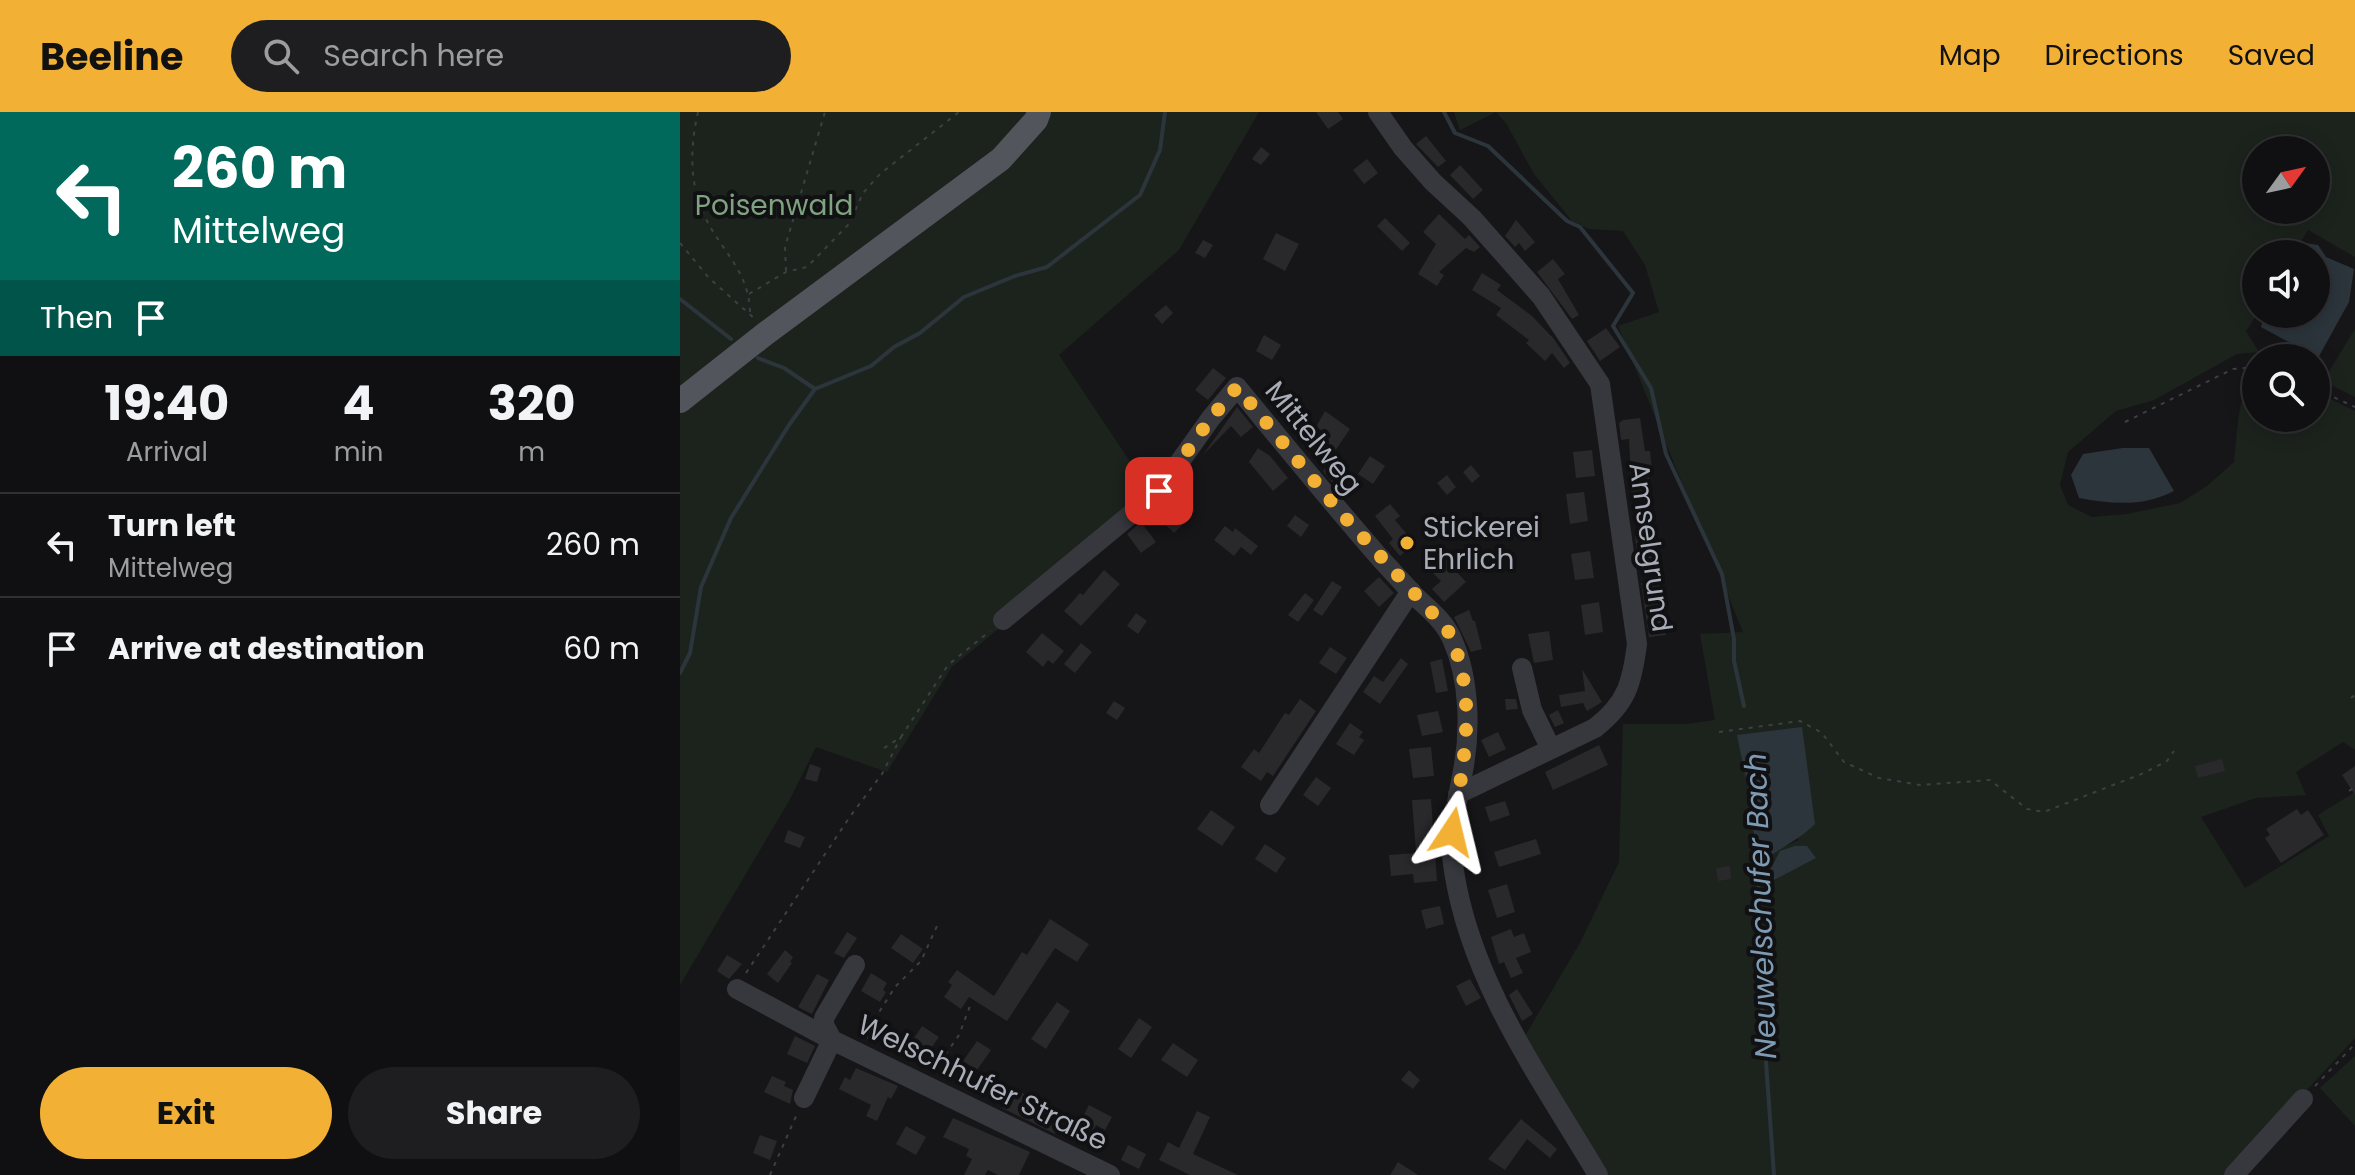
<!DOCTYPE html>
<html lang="en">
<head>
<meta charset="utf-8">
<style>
	body { margin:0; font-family:Poppins,sans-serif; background:#1e1e20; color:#f1f3f6; height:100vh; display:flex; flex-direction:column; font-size:30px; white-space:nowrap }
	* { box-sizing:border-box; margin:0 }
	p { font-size:26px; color:#9c9d9f }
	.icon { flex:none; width:44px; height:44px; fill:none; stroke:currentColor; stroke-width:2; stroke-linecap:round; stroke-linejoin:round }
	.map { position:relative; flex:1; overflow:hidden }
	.side { display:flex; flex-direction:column; background:#101012; width:680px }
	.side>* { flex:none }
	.guide { background:#00695c; color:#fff; overflow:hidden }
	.needle { width:52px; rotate:57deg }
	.controls { position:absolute; left:1562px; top:24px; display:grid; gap:16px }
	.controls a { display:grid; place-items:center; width:88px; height:88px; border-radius:50%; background:#101012; box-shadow:0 4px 20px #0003,0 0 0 2px #303032; font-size:40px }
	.pin { position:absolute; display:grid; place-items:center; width:68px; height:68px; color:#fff; margin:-34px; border-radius:16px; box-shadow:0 4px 12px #0006 }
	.me { position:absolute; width:88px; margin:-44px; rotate:10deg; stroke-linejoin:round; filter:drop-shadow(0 0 6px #0008) }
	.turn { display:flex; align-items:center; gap:28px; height:168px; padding:0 40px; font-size:36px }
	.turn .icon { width:104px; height:104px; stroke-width:2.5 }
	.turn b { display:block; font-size:56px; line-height:68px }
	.then { display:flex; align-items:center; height:76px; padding:0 40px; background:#0003; gap:16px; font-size:30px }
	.eta { display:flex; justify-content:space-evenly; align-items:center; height:136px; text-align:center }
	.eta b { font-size:48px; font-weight:700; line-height:56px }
	.action { display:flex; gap:16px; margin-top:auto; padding:16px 40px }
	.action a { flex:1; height:92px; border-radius:48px; background:#f2b134; color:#111; font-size:32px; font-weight:700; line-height:92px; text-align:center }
	.action a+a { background:#1e1e20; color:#f1f3f6 }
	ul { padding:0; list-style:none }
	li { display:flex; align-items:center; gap:24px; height:104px; padding:0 40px; border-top:2px solid #303032 }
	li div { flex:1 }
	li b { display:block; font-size:30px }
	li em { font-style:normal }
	header { display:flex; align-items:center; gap:48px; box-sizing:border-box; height:112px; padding:0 40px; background:#f2b134; color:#111 }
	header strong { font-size:38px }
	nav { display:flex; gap:44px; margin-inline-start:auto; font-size:28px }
	.search { width:560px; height:72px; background:#1e1e20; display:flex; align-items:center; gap:20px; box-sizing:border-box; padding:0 28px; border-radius:44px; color:#9c9d9f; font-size:30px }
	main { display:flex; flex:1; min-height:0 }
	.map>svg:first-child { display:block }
</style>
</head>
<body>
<header>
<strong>Beeline</strong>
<div class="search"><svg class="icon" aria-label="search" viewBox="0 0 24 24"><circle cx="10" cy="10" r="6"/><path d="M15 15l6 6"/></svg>Search here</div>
<nav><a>Map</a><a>Directions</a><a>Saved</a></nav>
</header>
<main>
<section class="side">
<div class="guide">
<div class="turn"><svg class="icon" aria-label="left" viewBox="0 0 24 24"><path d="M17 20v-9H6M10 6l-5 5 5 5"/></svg><div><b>260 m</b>Mittelweg</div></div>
<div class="then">Then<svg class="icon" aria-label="arrive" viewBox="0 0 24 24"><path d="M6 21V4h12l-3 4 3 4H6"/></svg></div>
</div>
<div class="eta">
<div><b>19:40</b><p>Arrival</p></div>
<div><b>4</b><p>min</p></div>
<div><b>320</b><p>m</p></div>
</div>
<ul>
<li><svg class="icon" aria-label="left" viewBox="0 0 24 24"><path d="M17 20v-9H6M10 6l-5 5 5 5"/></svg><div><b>Turn left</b><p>Mittelweg</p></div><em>260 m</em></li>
<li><svg class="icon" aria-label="arrive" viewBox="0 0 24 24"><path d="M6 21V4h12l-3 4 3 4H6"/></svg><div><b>Arrive at destination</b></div><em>60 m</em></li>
</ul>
<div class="action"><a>Exit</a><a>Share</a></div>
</section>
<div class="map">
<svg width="1675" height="1063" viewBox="0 0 1675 1063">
	<rect width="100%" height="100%" fill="#161618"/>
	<!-- green -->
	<path fill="#1c231d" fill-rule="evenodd" d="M0 0H347L331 30 0 280Z
		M367 0H579L499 138 379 243 469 378 322 514 272 555 207 660 136 635 109 689 0 873V297Z
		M774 0H1675V145L1628 118 1613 142H1576L1577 202 1566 219 1579 240 1557 242 1474 288 1436 299 1388 340 1380 373 1388 393 1412 405 1447 402 1500 391 1527 374 1554 350C1557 329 1557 274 1576 264V306H1636V280L1675 299V638L1663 630 1616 660 1626 683 1576 686 1521 705 1565 776 1649 724 1638 703 1675 680V926L1548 1063H928L845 924 900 831 939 750 943 612H1006L1035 608 1020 522 1063 520 938 214 979 200 965 153 943 119 909 117 892 109 854 62 826 11 816 0 780 18ZM1576 38H1636V98H1576ZM1068 677 1119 728 1096 738 1079 752Z
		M1675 217V285L1643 269Z
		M1675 944V1014L1640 976Z"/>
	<!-- water -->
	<path fill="#2c353c" d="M1624 131 1638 133 1646 145 1674 157 1669 190 1638 246 1581 215 1585 202H1636V142H1618Z
		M1443 336H1469L1494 379C1463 395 1433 392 1399 386L1391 363 1403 342Z
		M1122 615 1135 712C1118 729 1097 737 1078 753L1068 677 1057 623Z
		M1115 734H1127L1136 746 1094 768 1090 758 1100 739Z"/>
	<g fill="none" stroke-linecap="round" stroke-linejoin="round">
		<!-- stream -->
		<path stroke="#2c353c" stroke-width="4" d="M764 0 775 21 808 34 887 109 900 115 953 181 933 214 971 276 986 342 1042 462 1054 527V549L1064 594
			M0 187 51 227
			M78 246 104 256 135 277
			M0 561 10 541 21 475 51 406 109 313 135 277 191 254 214 235 240 221 284 185 335 164 367 155 460 83 480 38 485 0
			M1084 743 1075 794 1094 1063"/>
	</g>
	<!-- building -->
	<path fill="#29292c" d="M636 0H658L663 7 648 17Z
		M746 24 766 49 758 55 736 32Z
		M581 35 590 42 581 53 572 47Z
		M687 47 698 61 684 72 673 58Z
		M780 53 803 78 793 87 770 63Z
		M759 102 785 127 789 123 800 135 794 140 786 136 759 160 764 163 757 174 738 162 756 132 743 120Z
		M705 106 730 131 722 139 697 114Z
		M836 108 855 130 845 139 839 131 835 135 825 124Z
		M596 121 619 132 605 159 583 147Z
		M523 128 533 133 525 146 515 141Z
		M873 147 885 162 878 167 899 203 892 207 857 160Z
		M802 161 821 173 817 178 852 204 874 227 890 251 884 256 872 241 865 249 846 231 849 228 816 203 821 196 792 178Z
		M486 193 493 201 482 212 474 203Z
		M926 216 940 235 920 249 907 229Z
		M584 223 601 233 592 248 576 239Z
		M533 256 546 266 528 288 515 278Z
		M600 283 614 294 626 307 613 318 600 302 602 299 593 292Z
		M557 295 573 315 561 325 551 314 523 343Z
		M645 299 670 317 648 349 638 342 651 324 636 315Z
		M960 306 965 339H970L972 358 968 359 972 387 952 389 949 327 941 328 939 311 943 308Z
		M578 336 590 344 608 366 593 379 569 350Z
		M912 338 915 364 896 366 893 340Z
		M690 344 705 354 693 372 678 362Z
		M656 347 668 362 657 371 655 368 652 370 643 359Z
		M791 353 800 364 792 371 783 360Z
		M767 363 776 375 767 383 757 371Z
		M904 380 908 409 890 412 886 382Z
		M491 389 509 406 494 421 477 404Z
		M710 392 720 404 715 408 734 431 720 444 709 431 713 427 695 404Z
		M615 403 629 413 621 425 607 414Z
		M461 410 476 430 461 441 447 422Z
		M545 414 553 420 555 416 578 434 571 443 561 435 554 444 534 428Z
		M968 422 972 447 958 449 955 424Z
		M910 439 914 466 895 468 891 442Z
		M766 448 786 470 764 490 752 477 761 469 752 460Z
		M424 458 440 472 401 514 384 499 400 481 403 483Z
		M699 465 714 481 699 495 684 479Z
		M652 469 662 475 642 504 633 498Z
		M979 469 986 523 969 525 961 471Z
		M625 481 634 488 618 510 608 503Z
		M919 490 923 520 905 523 901 493Z
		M789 498 793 509H795L802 537 791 540 774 505Z
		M456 501 467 509 458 522 447 514Z
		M869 519 873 548 854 551 848 522Z
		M362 521 384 539 373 552 368 548 363 555 346 540Z
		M401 531 412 540 395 561 384 552Z
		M650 535 667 546 656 562 639 551Z
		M721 546 728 552 700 592 683 580 694 564 703 570Z
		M762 547 768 579 756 581 750 550Z
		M902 557 922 590 907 599 903 591 881 595 879 583 905 579Z
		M620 587 636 599 593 664 587 660 581 669 561 655 574 637 579 641 605 601 609 603Z
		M825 587H836L838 597 826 598Z
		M434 589 445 596 437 608 426 601Z
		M878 598 884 611 875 615 869 603Z
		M758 599 763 620 742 624 737 603Z
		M670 611 683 620 679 625 684 628 674 643 656 632Z
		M818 620 826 637 809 645 801 628Z
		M919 633 928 653 873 678 865 660Z
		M751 635 754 664 733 666 729 637Z
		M1542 647 1545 659 1518 666 1515 654Z
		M130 652 141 656 137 670 125 667Z
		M1675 654V683L1662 663Z
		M636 665 651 676 638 694 623 683Z
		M751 687 757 769 734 771 733 762 711 764 709 743 736 741 732 688Z
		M825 689 830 703 810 710 805 695Z
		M1617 697 1621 703 1628 698 1644 723 1601 751 1585 726 1590 723 1586 717Z
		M531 698 555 715 542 734 517 717Z
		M108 718 125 725 120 736 104 730Z
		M856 727 861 742 819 755 814 740Z
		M585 732 606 746 596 761 575 747Z
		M1050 754 1051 767 1038 769 1036 756Z
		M827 772 835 800 817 806 808 778Z
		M760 794 764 812 746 817 741 798Z
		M370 807 409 832 397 850 375 836 327 909 289 885 281 897 264 885 272 873 268 870 277 858 314 884 342 840 347 843Z
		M831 817 834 825 844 821 851 840 836 846 843 861 831 866 824 850 819 852 811 825Z
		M167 820 177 826 164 846 154 841Z
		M221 822 243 837 233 851 211 836Z
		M105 838 113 845 110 850 112 851 98 871 87 862Z
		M47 843 62 852 49 867 37 859Z
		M191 861 207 871 203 878 206 880 200 890 181 879Z
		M137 862 149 868 132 902 118 895Z
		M790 867 801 886 786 894 776 874Z
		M837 877 853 902 842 909 829 883Z
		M377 890 390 899 366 937 351 927Z
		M459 906 472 915 451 946 438 937Z
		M242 914 259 925 247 942 231 931Z
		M115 924 135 934 127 951 107 942Z
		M297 929 311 938 297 958 283 949Z
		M493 931 518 948 507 965 481 948Z
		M176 956 218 974 211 987 208 985 197 1009 186 1004 191 993 159 977 165 965 170 968Z
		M729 958 740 968 733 977 721 968Z
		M92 964 106 970 104 974 113 978 110 992 84 980Z
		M333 976 352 986 349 994 381 1009 375 1022 322 996Z
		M409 993 432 1005 425 1018 416 1013 412 1021 398 1014Z
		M517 999 530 1005 513 1042 558 1063H510L479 1048 488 1030 499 1036Z
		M273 1006 350 1040 339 1063H318L308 1058 305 1063H284L292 1047 286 1044 289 1037 263 1025Z
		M841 1007 877 1037 870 1046 847 1027 825 1058 808 1047Z
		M226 1014 246 1025 236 1043 216 1032Z
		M80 1023 97 1029 90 1048 73 1041Z
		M448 1033 466 1042 459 1057 441 1048Z
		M718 1050 738 1063H710Z"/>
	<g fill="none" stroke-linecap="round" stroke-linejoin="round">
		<!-- path -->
		<path stroke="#3d3f44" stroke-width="2" stroke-dasharray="4 6" stroke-linecap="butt" d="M18 0C10 34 9 73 25 105 42 140 69 159 70 200
			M0 131 29 166 75 207
			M106 159 105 135 145 0
			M69 182 106 160 127 155 169 112 183 81 200 62 279 0
			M1636 277 1675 295
			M1445 310 1553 257 1576 255
			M1671 586 1675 583
			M1039 620 1120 609 1142 621 1164 650 1199 666 1240 673 1310 668 1347 697 1364 700 1464 661 1487 649 1494 639
			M204 636 221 625 268 553 310 519
			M1669 679 1675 675
			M66 861 169 706 202 662 221 625
			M188 927 196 905 215 875 241 849 257 814
			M254 959 279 923 290 894
			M1635 974 1675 932
			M90 1063 117 1002"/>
		<!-- minor -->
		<path stroke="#37383d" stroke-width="20" d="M698 0 723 36 753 70 792 106 861 184 920 272 957 532C952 571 947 591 915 616L778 682
			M323 508 479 379 531 306 557 275C604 332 651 390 700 446 711 458 722 470 733 482 747 496 764 508 772 527 790 567 791 621 782 664 776 696 768 727 774 759 791 871 862 968 918 1063
			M842 556 852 598 871 637
			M590 693 731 479
			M57 877 152 928 430 1063
			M152 928 144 913V906L175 853
			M124 986 152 928
			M1554 1063 1623 987"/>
		<!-- major -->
		<path stroke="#53555c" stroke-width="24" d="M0 289 85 222 321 47 356 8 359 0"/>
	</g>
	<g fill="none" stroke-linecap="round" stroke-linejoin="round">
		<!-- route -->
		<path stroke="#f2b134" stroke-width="14" stroke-dasharray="0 25.2" d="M479 379 531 306 557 275 660 400 767 517C800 582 783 653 772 720"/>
	</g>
	<!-- markers -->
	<circle fill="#f2b134" stroke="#111113" stroke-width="3" cx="727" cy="431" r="8"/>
	<g text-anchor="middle" stroke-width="8" stroke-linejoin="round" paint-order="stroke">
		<!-- park labels -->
		<g font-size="28" fill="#7fa381" stroke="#111113">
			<text x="94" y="103">Poisenwald</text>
		</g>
		<!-- street labels -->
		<g font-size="28" fill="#a8adb8" stroke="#111113">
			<text transform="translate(634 325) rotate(51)" y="10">Mittelweg</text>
			<text transform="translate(971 435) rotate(82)" y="10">Amselgrund</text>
			<text transform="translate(303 970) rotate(26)" y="10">Welschhufer Straße</text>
		</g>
		<!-- poi labels -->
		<g font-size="28" fill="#a8adb8" stroke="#111113" text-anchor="start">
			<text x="743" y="425">Stickerei<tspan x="743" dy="32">Ehrlich</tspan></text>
		</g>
		<!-- water labels -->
		<g font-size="30" font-style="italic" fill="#7f9bb3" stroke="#111113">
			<text transform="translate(1081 794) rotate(-92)" y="10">Neuwelschufer Bach</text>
		</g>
	</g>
</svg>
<div class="controls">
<a><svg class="needle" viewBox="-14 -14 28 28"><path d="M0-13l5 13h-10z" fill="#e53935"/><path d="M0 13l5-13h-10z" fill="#9c9d9f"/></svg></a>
<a><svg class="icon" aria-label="sound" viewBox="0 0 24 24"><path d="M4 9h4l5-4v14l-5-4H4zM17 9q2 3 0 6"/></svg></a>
<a><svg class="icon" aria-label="search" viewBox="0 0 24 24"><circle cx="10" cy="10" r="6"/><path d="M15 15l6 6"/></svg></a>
</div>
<div class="pin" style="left:479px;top:379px;background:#d93025"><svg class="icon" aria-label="arrive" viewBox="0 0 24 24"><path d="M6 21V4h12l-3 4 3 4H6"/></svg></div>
<svg class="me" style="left:772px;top:720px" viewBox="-20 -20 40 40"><path d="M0-17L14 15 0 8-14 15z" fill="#f2b134" stroke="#fff" stroke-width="4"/></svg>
</div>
</main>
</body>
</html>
